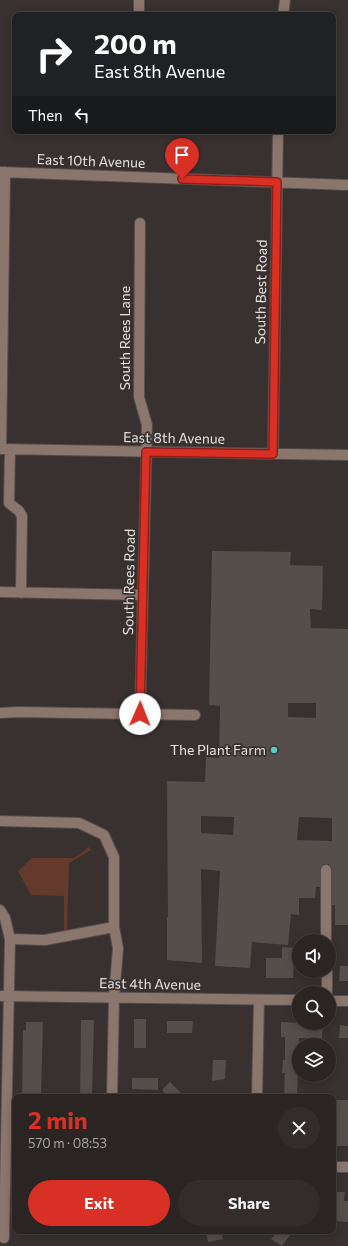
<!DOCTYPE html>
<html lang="en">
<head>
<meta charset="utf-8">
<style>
	body { margin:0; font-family:Commissioner,sans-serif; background:#322d2b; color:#f1f3f6; height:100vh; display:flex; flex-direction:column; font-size:15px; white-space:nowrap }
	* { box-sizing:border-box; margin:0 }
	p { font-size:13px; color:#a5a5a6 }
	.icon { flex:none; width:22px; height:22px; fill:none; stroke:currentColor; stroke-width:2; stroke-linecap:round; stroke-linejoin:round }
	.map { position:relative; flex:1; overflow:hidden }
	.sheet { position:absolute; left:12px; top:1094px; width:324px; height:140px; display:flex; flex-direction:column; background:#2a2523; border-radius:8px; box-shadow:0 2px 10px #0003,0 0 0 1px #464241 }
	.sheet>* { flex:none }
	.hud { position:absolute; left:12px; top:12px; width:324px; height:122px; border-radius:8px; box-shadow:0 2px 10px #0003,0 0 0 1px #464241; background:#202124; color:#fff; overflow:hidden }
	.buttons { position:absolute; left:292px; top:934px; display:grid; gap:8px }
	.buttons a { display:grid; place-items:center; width:44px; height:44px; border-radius:50%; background:#2a2523; box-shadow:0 2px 10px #0003,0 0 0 1px #464241; font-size:20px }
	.pin { position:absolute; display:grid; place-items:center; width:34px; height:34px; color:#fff; margin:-41px -17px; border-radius:50% 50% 50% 0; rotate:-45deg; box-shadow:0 0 4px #0007 }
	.pin .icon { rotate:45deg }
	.me { position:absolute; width:44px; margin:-22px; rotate:1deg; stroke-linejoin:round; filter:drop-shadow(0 0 3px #0008) }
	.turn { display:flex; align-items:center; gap:14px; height:84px; padding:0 16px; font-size:18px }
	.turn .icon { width:52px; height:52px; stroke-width:2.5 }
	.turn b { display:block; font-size:28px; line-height:34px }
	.then { display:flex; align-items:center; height:38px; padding:0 16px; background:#0003; gap:8px; font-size:15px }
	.round { display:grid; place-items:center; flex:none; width:42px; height:42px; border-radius:21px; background:#322d2b }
	.overview { display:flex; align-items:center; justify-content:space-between; height:68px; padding:0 16px }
	h1 { font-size:24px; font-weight:700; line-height:30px; color:#d93025 }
	.cta { display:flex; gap:8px; margin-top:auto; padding:8px 16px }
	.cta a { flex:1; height:46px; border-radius:24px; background:#d93025; color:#fff; font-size:16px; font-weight:700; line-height:46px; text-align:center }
	.cta a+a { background:#322d2b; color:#f1f3f6 }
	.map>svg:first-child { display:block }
</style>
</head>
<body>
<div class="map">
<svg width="348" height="1246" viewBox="0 0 348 1246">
	<rect width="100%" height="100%" fill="#38312f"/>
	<!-- green -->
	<path fill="#633a2b" d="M89 847 91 850 69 863 67 930 64 931V896L31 895 18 871 32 858H74Z"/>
	<!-- building -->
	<path fill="#554e4b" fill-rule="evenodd" d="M212 551 291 552 290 565 323 566 322 610 310 609 311 628 348 629V925H335V905H332V870L329 864H323L320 870V887H316L315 898H299V915L291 914 288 945 252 942 250 968 215 966 220 871 201 869 202 963 167 960V917H168L167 781 205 782 206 757 219 758 220 706 209 705ZM288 703H316V718L288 717ZM201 816 234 817 233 835 201 833ZM299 817 332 818V841L297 840Z
		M282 947 295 948 293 978H266V958H282Z
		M340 966H348V981H339Z
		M134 1019H146V1048H134Z
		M81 1020H94L92 1097H80Z
		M167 1021H193L192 1033H167Z
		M26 1022H43L41 1097H22L23 1030H26Z
		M281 1022 323 1024 322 1038H299L297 1097H284L285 1073H282L283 1060H285V1037H281Z
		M340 1025 348 1026V1038H339Z
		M213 1060H226L225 1079 212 1081Z
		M132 1078H158V1090L132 1089Z
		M170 1082 185 1097H169L162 1090Z
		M334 1100H348V1146H334Z
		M334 1192H345L344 1201H348V1222L334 1221Z
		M207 1231H221L223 1239 208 1242 206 1233Z
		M278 1231H293L282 1246 271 1239Z"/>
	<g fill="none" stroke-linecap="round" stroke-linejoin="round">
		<!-- minor casing -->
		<g stroke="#544d4b" stroke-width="12">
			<path id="minor" d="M139 15V0
				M283 15 285 0
				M0 172 348 185
				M140 223 139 397 147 425 140 714
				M0 449 348 455
				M1 449 5 172
				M10 449 9 503 19 511 22 516 21 593
				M273 454 278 131
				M0 592 143 595
				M0 713 18 712 195 715
				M0 821 79 823 104 835 114 857V927L118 948 114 997 112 1097
				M0 910 5 918 10 939 4 1238
				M10 939 45 940 114 927
				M326 941V870
				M327 971V993
				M0 996 299 1000
				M329 1001H348
				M257 1097 259 1000
				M333 1167H348"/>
		</g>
		<!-- minor -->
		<use href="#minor" stroke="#8b766e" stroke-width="10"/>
	</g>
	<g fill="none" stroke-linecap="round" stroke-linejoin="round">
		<!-- route casing -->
		<g stroke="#8d1f18" stroke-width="10">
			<path id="route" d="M140 714 146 452 273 454 277 182 182 179"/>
		</g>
		<!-- route -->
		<use href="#route" stroke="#d93025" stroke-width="7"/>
	</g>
	<!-- markers -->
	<circle fill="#54cdc8" stroke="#38312f" stroke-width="1.5" cx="274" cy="750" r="4"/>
	<g text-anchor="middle" stroke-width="3.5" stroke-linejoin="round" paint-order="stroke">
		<!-- street labels -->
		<g font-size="14" fill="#e6e2e0" stroke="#38312f">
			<text transform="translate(91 161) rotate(2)" y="5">East 10th Avenue</text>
			<text transform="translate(261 292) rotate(-89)" y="5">South Best Road</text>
			<text transform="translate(125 338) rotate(-90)" y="5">South Rees Lane</text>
			<text transform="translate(174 438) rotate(1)" y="5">East 8th Avenue</text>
			<text transform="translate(129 582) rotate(-89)" y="5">South Rees Road</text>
			<text transform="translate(150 984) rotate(1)" y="5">East 4th Avenue</text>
		</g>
		<!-- poi labels -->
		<g font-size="14" fill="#e6e2e0" stroke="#38312f" text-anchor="end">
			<text x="266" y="755">The Plant Farm</text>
		</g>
	</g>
</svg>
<div class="buttons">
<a><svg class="icon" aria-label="sound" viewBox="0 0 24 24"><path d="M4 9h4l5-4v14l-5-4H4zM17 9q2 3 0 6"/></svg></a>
<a><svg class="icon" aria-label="search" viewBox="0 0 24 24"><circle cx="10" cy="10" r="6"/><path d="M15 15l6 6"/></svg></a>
<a><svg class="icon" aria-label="layers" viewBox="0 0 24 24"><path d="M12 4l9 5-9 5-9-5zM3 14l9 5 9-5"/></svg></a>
</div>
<div class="pin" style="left:182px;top:179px;background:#d93025"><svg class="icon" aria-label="arrive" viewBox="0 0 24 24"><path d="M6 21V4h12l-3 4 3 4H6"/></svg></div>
<svg class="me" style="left:140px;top:714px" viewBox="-20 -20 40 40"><circle r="19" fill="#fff"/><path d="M0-13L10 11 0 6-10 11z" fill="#d93025"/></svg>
<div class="hud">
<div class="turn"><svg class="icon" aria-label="right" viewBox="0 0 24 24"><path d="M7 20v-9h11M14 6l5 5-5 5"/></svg><div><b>200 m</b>East 8th Avenue</div></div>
<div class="then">Then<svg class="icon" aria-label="left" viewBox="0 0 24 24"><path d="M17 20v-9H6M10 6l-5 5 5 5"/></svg></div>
</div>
<section class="sheet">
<div class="overview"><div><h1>2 min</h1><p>570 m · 08:53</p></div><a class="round"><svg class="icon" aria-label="close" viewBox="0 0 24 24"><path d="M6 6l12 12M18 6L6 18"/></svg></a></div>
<div class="cta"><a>Exit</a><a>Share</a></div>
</section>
</div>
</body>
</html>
